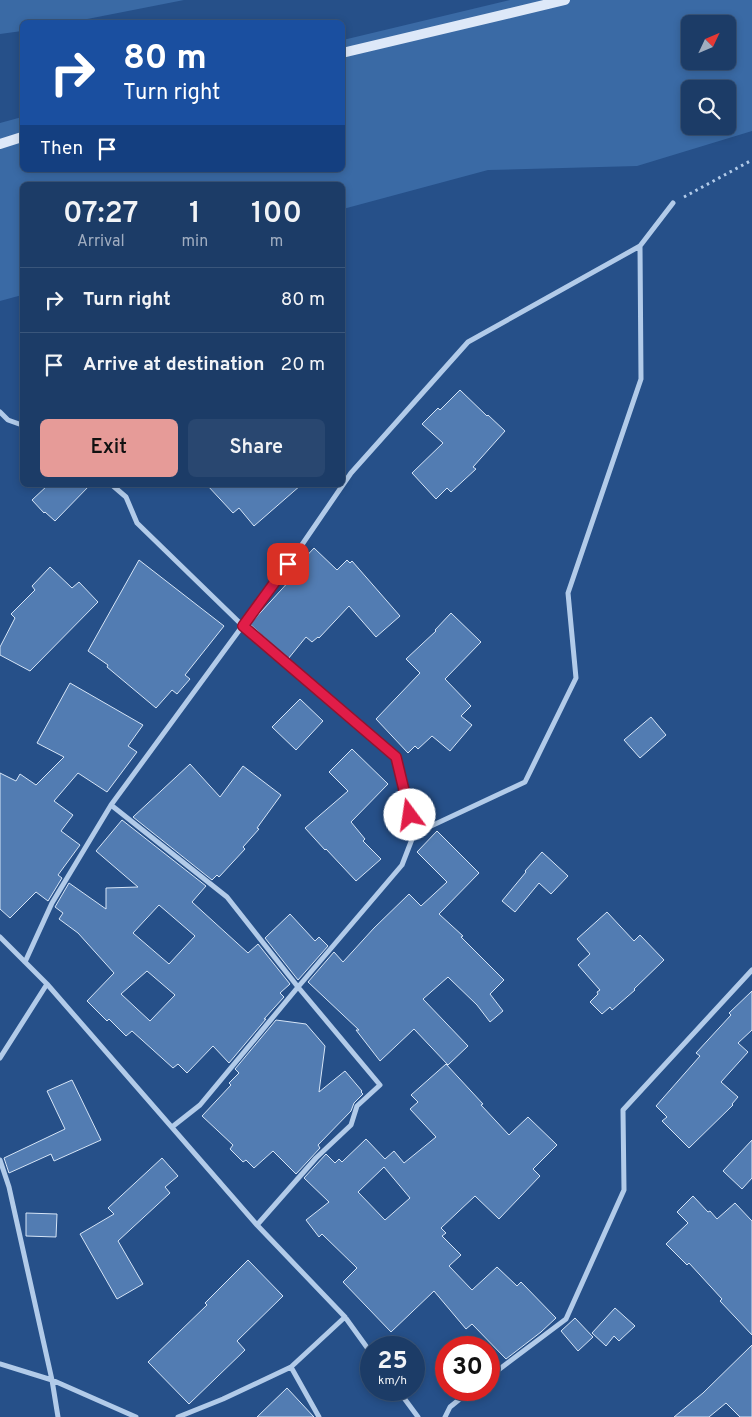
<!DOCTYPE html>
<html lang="en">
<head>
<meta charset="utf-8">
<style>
	body { margin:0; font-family:Overpass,sans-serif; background:#294770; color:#f1f3f6; height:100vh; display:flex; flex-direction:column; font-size:19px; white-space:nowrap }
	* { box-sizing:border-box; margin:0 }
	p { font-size:16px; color:#a0adc0 }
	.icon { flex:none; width:28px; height:28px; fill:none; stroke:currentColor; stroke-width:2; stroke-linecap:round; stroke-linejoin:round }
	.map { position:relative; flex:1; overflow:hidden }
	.details { position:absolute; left:20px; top:182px; width:325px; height:305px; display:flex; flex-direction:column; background:#1c3c67; border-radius:8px; box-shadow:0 2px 8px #0003,0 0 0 1px #3a567b }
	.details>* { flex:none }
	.guide { position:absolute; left:20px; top:20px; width:325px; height:152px; border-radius:8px; box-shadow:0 2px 8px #0003,0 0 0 1px #3a567b; background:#1a4fa0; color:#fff; overflow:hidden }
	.needle { width:32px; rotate:46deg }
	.tools { position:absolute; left:681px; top:15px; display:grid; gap:10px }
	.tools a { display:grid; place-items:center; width:55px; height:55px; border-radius:8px; background:#1c3c67; box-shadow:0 2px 8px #0003,0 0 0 1px #3a567b; font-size:25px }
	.speed { position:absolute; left:360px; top:1336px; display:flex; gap:10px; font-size:25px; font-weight:700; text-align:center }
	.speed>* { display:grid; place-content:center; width:65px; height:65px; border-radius:50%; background:#1c3c67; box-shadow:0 2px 8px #0003,0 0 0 1px #3a567b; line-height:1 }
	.speed small { font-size:12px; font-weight:400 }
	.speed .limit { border:8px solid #d22; background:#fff; color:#111 }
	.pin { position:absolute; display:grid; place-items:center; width:42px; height:42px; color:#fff; margin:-21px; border-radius:10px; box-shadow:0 2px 8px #0006 }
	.me { position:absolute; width:55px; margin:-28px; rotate:346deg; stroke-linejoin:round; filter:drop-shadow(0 0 4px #0008) }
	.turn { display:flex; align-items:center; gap:18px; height:105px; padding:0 20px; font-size:22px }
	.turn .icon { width:65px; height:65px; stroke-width:2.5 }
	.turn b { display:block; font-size:35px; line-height:42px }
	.then { display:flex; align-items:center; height:48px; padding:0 20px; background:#0003; gap:10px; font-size:19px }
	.eta { display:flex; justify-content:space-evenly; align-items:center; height:85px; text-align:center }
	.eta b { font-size:30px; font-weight:600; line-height:35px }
	.action { display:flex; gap:10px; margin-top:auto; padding:10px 20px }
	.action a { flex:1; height:58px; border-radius:8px; background:#e69b98; color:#111; font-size:20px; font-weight:600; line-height:58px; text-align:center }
	.action a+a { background:#294770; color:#f1f3f6 }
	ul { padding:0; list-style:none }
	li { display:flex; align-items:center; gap:15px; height:65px; padding:0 20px; border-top:1px solid #3a567b }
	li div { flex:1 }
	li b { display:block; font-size:19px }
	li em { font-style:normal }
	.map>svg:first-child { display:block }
</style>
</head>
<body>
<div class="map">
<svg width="752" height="1417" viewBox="0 0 752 1417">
	<rect width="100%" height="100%" fill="#265089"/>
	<!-- green -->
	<path fill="#3a6aa5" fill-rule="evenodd" d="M0 0H184L72 22H22V31L0 34Z
		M510 0H752V131L637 166 488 170 343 209 342 185H22V295L0 301V123L22 117V170H342L343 40ZM690 24H728V61H690ZM690 89H728V126H690Z"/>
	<!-- building -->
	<path fill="#527cb2" stroke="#d6e5f7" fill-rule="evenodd" d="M460 390 487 416 488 415 505 431 473 467 476 469 451 492 447 488 436 499 412 473 443 443 422 424 438 408 440 410Z
		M48 485H90L55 521 45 512 44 513 32 500Z
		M207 485H301L254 526 239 508 233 513Z
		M314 548 337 570 347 560 350 563 352 561 400 616 376 637 349 606 319 638 318 637 312 642 306 637 288 659 250 624 302 567 299 564Z
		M139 560 224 626 185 675 190 679 177 694 172 690 156 708 107 667 108 665 88 651Z
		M50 567 72 588 79 582 98 602 30 671 0 655V647L15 618 11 614 35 590 32 586Z
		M451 613 481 642 445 679 471 706 461 716 472 725 450 751 432 736 418 749 415 746 408 753 376 719 420 673 406 659 436 631 435 630Z
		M70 683 143 725 128 746 137 752 107 792 78 773 54 801 73 815 61 831 80 845 58 875 62 878 48 901 36 892 10 918 0 909V773L16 781 20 774 36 785 64 757 37 743Z
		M300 699 323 721 296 750 272 727Z
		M651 717 666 735 640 758 624 740Z
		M352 749 388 784 351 822 365 839 363 841 381 859 356 881 326 849 325 850 305 828 348 791 329 772Z
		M190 764 220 797 243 766 281 795 257 828 259 829 243 847 245 849 219 877 217 875 212 880 133 817Z
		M122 820 206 886 192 902 248 953 258 944 290 984 280 993 284 997 264 1019H266L229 1063 213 1046 187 1073 178 1064 173 1068 132 1031 126 1036 109 1019 107 1021 87 1001 114 973 78 933 59 919 63 913 55 907 69 883 106 909V888L138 887 96 851ZM159 905 195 936 169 964 133 933ZM147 971 175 995 150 1021 121 994Z
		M437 831 479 873 439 914 463 936 461 937 504 980 490 994 503 1011 490 1022 477 1005 448 977 423 999 468 1046 448 1065 414 1029 380 1061 356 1030H359L308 982 334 952 343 962 374 928 409 894 421 906 447 882 417 852Z
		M542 852 568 876 551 894 539 883 515 912 502 901 526 872 525 871Z
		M607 912 634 941 640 935 664 960 634 989 635 990 612 1010 610 1007 602 1014 590 1002 598 994 597 992 600 990 578 965 590 954 577 939Z
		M290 914 315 941 319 937 328 946 298 980 265 938Z
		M752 991V1030L738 1043 748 1052 721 1082 738 1097 732 1104 733 1105 689 1148 662 1121 667 1117 656 1106 700 1056 696 1053 731 1015 729 1013Z
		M276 1020 306 1024 325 1046 319 1092 345 1071 362 1091 361 1092 363 1094 354 1103 351 1111 318 1145 320 1148 296 1174 273 1151 254 1168 246 1160 243 1162 230 1149 233 1145 202 1116 231 1085 229 1083 239 1073 235 1069Z
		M446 1064 483 1104 481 1105 509 1135 528 1117 557 1145 533 1169 540 1176 499 1219 475 1196 441 1228 446 1233 442 1236 461 1255 449 1266 472 1290 497 1267 517 1286 521 1282 556 1318 541 1332 506 1359 472 1324 466 1329 434 1291 391 1332 343 1282 357 1268 322 1234 319 1237 306 1220 329 1202 304 1178 326 1154 335 1163 339 1159 342 1162 366 1139 385 1159 394 1151 404 1163 436 1137 410 1109 418 1102 411 1095ZM384 1167 410 1198 385 1220 358 1192Z
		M72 1080 101 1140 54 1161 51 1154 9 1173 4 1158 65 1129 47 1091Z
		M752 1140V1178L742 1189 723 1171Z
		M162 1158 178 1176 165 1187 170 1193 118 1241 143 1284 117 1299 80 1234 114 1214 108 1208Z
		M693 1196 708 1212 710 1211 717 1219 735 1203 752 1221V1335L720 1301 722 1299 689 1263 687 1265 666 1244 688 1223 677 1212Z
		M26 1213 57 1214 56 1237 26 1236Z
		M248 1260 283 1296 237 1341 245 1350 189 1404 148 1362 207 1305 205 1303Z
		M615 1308 635 1326 619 1341 614 1336 606 1346 592 1333Z
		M575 1318 593 1337 578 1351 561 1331Z
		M752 1345V1417H740L726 1403 709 1417H674L703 1393Z
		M287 1388 314 1417H257Z"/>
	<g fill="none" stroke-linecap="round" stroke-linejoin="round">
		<!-- path -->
		<path stroke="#b2cbe9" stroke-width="3" stroke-dasharray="2.5 4" stroke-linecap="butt" d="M684 197 752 160"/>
		<!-- street -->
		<path stroke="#b2cbe9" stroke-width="5" d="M0 412 8 420 22 425
			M112 485 126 497 137 523 243 626 396 757 414 834
			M111 805 227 897 298 987 200 1105 172 1127
			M0 937 47 984 257 1225 345 1317 371 1353
			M25 962 52 903 111 805 299 549 351 473 468 342 640 246
			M0 1058 47 984
			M0 1160 9 1187 52 1380 58 1417
			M257 1225 316 1158 351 1125 357 1106 380 1085 298 987 402 865 414 834 525 782 576 678 568 593 641 379 640 246 673 203
			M0 1364 52 1380 136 1417
			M291 1367 345 1317
			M489 1377 566 1319 624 1190 623 1110 752 970
			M398 1390 418 1417
			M178 1417 223 1399 291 1367 319 1417
			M445 1417 450 1407 471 1390"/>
		<!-- secondary -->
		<path stroke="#dde8f8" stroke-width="10" d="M342 53 565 0
			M0 144 22 137"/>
	</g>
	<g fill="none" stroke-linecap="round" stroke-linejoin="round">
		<!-- route casing -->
		<g stroke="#92132f" stroke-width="12">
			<path id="route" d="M288 564 243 626 396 757 410 815"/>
		</g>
		<!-- route -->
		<use href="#route" stroke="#e11d48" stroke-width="9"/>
	</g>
</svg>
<div class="tools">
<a><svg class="needle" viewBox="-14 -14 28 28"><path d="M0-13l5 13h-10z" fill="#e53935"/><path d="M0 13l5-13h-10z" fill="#a0adc0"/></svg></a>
<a><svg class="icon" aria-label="search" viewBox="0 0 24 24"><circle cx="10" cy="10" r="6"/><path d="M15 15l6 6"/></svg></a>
</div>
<div class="speed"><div>25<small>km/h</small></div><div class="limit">30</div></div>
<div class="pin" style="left:288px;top:564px;background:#d93025"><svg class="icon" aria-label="arrive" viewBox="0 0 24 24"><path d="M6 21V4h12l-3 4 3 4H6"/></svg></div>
<svg class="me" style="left:410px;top:815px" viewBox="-20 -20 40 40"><circle r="19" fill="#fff"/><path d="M0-13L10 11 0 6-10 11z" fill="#e11d48"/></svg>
<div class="guide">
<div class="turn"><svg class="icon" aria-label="right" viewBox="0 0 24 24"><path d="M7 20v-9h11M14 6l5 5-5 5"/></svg><div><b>80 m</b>Turn right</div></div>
<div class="then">Then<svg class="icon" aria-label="arrive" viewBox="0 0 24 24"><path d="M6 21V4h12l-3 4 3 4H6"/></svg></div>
</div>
<section class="details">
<div class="eta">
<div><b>07:27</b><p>Arrival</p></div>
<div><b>1</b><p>min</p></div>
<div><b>100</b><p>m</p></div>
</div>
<ul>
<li><svg class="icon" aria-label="right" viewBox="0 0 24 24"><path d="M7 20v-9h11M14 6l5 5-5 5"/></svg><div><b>Turn right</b></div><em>80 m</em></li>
<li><svg class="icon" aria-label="arrive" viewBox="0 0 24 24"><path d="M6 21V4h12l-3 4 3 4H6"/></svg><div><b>Arrive at destination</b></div><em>20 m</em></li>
</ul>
<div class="action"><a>Exit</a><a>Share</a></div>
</section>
</div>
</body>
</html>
